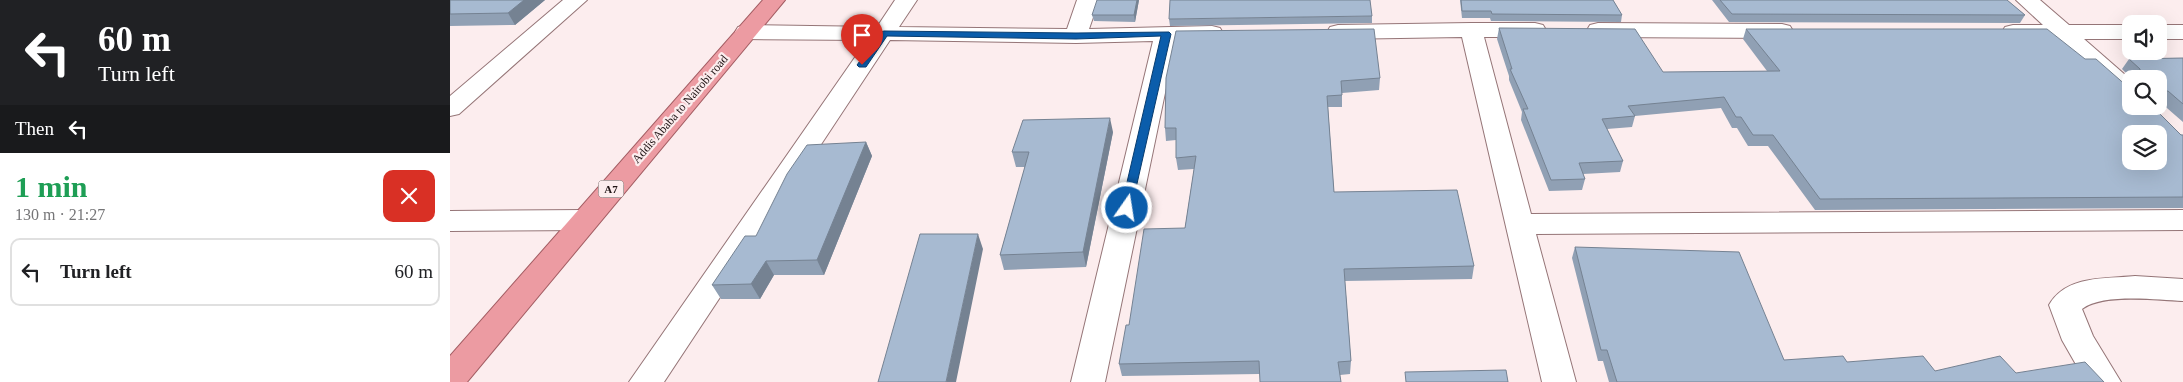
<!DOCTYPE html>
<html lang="en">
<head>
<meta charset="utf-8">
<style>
	body { margin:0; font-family:Georgia,serif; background:#f2f2f2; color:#202124; height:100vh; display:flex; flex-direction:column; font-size:19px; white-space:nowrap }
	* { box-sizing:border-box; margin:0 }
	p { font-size:16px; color:#757577 }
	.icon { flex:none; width:28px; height:28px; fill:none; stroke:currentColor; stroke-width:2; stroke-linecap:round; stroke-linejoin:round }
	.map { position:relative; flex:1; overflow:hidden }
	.drawer { display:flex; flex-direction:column; background:#fff; width:450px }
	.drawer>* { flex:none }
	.guide { background:#202124; color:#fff; overflow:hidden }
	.controls { position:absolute; left:1672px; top:15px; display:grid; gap:10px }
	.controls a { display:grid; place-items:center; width:45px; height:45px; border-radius:10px; background:#fff; box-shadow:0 5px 20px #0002; font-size:25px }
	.pin { position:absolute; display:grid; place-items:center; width:42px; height:42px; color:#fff; margin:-51px -21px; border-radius:50% 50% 50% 0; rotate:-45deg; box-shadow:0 0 5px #0007 }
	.pin .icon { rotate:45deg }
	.me { position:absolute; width:55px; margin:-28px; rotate:13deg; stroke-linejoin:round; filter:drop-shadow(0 0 4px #0008) }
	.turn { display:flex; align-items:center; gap:18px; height:105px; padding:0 15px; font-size:22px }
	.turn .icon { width:65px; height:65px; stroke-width:2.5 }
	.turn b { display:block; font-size:35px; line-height:42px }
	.then { display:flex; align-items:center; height:48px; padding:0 15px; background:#0003; gap:10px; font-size:19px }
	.round { display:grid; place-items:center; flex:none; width:52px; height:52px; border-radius:10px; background:#f2f2f2 }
	.overview { display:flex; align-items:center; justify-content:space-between; height:85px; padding:0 15px }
	h1 { font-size:30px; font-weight:700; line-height:38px; color:#1e9e55 }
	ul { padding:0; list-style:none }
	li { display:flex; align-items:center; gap:15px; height:68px; margin:0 10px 8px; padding:0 5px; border:2px solid #e0e0e0; border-radius:10px }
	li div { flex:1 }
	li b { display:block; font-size:19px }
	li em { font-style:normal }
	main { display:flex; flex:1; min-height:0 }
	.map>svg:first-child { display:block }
</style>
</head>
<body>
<main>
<section class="drawer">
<div class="guide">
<div class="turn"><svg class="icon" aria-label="left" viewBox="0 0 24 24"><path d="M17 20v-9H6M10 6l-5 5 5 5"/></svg><div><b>60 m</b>Turn left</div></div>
<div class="then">Then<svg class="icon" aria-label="left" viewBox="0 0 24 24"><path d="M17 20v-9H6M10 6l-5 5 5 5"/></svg></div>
</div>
<div class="overview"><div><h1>1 min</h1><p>130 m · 21:27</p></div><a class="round" style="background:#d93025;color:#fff"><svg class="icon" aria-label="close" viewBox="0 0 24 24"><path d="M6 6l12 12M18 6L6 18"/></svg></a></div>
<ul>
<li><svg class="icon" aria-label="left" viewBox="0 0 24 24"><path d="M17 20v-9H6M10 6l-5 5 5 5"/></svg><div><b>Turn left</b></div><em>60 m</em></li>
</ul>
</section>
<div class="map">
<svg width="1733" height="382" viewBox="0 0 1733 382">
	<rect width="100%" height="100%" fill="#fcedee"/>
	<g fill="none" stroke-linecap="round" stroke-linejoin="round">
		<!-- minor casing -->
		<g stroke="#957577" stroke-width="2">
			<path id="minor" d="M113 0H137L9 114 0 116V96Z
				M445 0H467L449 27 617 29 627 0H649L639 29 762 26 770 28 773 33 770 38 726 40 655 382H621L703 41 626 43 440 40 214 382H179L417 40 296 39 288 37 285 32 288 27 296 25 427 27Z
				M1566 0H1590L1619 25H1681V39H1634L1681 80V99L1672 97 1608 39H1563L1555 37 1552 32 1555 27 1563 25H1593Z
				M1021 23H1085L1093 25 1096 30 1093 35 1085 37H1034L1081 214 1733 210V230L1086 234 1126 382H1092L1012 37 888 39 880 37 877 32 880 27 888 25Z
				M1148 23 1332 24 1340 26 1343 31 1340 36 1332 38 1148 37 1140 35 1137 30 1140 25Z
				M1709 25H1733V39H1709Z
				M135 210 145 213 149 220 145 227 135 230 0 231V211Z
				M1685 276 1733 279V301C1707 300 1653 293 1632 309L1643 336 1671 382H1636L1612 340 1599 305C1616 275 1655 279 1685 276Z"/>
		</g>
		<!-- trunk casing -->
		<g stroke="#a25c62" stroke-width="2">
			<path id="trunk" d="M313 0H335L17 382H0V356Z"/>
		</g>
		<!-- minor -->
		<use href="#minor" fill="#fff" fill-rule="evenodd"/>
		<!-- trunk -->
		<use href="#trunk" fill="#ec9ba2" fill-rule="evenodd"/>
	</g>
	<!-- wall -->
	<path fill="#90a0b4" d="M0 0H95L65 25 0 26Z
		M689 0 685 22 644 21 642 15Z
		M1010 0H1163L1172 15 1171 22 1041 21 1040 18H1012Z
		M1262 0H1557L1575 15 1570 23 1279 22Z
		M922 16V23L720 26 719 19Z
		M1049 28 1213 72 1317 71 1293 39 1296 29 1733 135V208L1365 210 1318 146H1298L1287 128H1282L1271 108 1185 116 1182 127 1157 129 1173 161 1170 172 1133 174 1135 179 1132 190 1099 191 1071 120 1072 112 1059 80V76L1047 39Z
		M726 31 930 78 929 90 892 93V107H878L884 192 1024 266 1022 279 895 281 901 361 900 374 890 375 809 374 672 376 669 364 679 325 735 228 744 169 728 170 726 158V140L716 141 715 128Z
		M1733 58V122L1710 102H1709V79H1682L1672 69 1679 59Z
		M663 132 636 267 554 270 550 255 575 167H566L562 152Z
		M416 142 422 156 374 275H324L310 299H271L262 285Z
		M1125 247 1334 360 1397 362 1485 371 1566 373 1654 382H1159L1153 361H1148L1122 258Z"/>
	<!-- shaded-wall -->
	<path fill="#758292" d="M74 0H95L65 25 58 13Z
		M687 0H689L685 22 684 15Z
		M660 118 663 132 636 267 633 252Z
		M416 142 422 156 374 275 367 260Z
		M528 234 533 249 506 382H496Z
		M316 261 324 275 310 299 301 284Z"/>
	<!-- building -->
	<path fill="#a7bad1" stroke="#758292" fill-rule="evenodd" d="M0 0H74L58 13 0 14Z
		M647 0H687L684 15H642Z
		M720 0H920L922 16 719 19Z
		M1011 0H1163L1172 15 1042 14 1041 11H1012Z
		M1270 0H1557L1575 15 1282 14Z
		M1049 28 1185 29 1213 72 1330 71 1296 29H1597L1635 59H1646L1678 87 1681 88V106H1702L1731 135H1733V197L1370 199 1323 135H1303L1291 117H1286L1274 97 1178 106 1185 116 1152 119 1173 161 1129 163 1135 179 1101 180 1073 109H1078L1060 69H1062ZM1681 134H1709V161H1681Z
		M924 29 930 78 891 81 892 95 877 96 884 192 1007 190 1024 266 894 269 901 361 888 362 891 382H810L809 361 669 364 676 325H679L694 229 735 228 746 156 726 158V128H715L716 78 726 31Z
		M1733 58V104L1718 91H1716L1715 93H1709V79H1690V69L1679 59Z
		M660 118 633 252 550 255 579 152H562L573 120Z
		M416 142 367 260 316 261 301 284 262 285 295 236H306L337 174 357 145Z
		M470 234H528L496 382H428Z
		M1125 247 1289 252 1334 360 1393 356 1397 362 1473 356 1485 371 1550 356 1566 373 1635 362 1654 382H1167L1157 350H1151Z
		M1056 370 1058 382H956L955 372Z"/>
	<!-- route -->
	<path fill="#0b5dab" stroke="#073c6f" d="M434 31 626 33 719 32 721 34 681 210H673L671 208 711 36 626 39 437 36 416 67H409L407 65 431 32Z"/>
	<g text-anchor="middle" stroke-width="4.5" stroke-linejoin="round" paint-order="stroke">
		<!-- shield labels -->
		<rect fill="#fcedee" stroke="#635657" stroke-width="1" x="148.5" y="180.5" width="25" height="17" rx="4"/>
		<g font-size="11" font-weight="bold" fill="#211516">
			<text x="161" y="193">A7</text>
		</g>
		<!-- street labels -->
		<g font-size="12" fill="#211516" stroke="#fcedee">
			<text transform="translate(230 109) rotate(-49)" y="4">Addis Ababa to Nairobi road</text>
		</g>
	</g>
</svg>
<div class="controls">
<a><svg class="icon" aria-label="sound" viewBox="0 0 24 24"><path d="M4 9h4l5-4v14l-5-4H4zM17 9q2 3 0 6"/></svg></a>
<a><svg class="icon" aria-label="search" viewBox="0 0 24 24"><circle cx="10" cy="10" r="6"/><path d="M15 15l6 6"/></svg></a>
<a><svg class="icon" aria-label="layers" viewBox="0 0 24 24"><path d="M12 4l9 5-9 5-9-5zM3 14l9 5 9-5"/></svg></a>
</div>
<div class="pin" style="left:412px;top:65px;background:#d93025"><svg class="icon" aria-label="arrive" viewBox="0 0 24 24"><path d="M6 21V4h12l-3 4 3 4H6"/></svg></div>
<svg class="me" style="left:677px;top:208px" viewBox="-20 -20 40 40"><circle r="17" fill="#0b5dab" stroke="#fff" stroke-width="3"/><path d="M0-11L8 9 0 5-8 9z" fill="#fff"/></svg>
</div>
</main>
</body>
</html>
